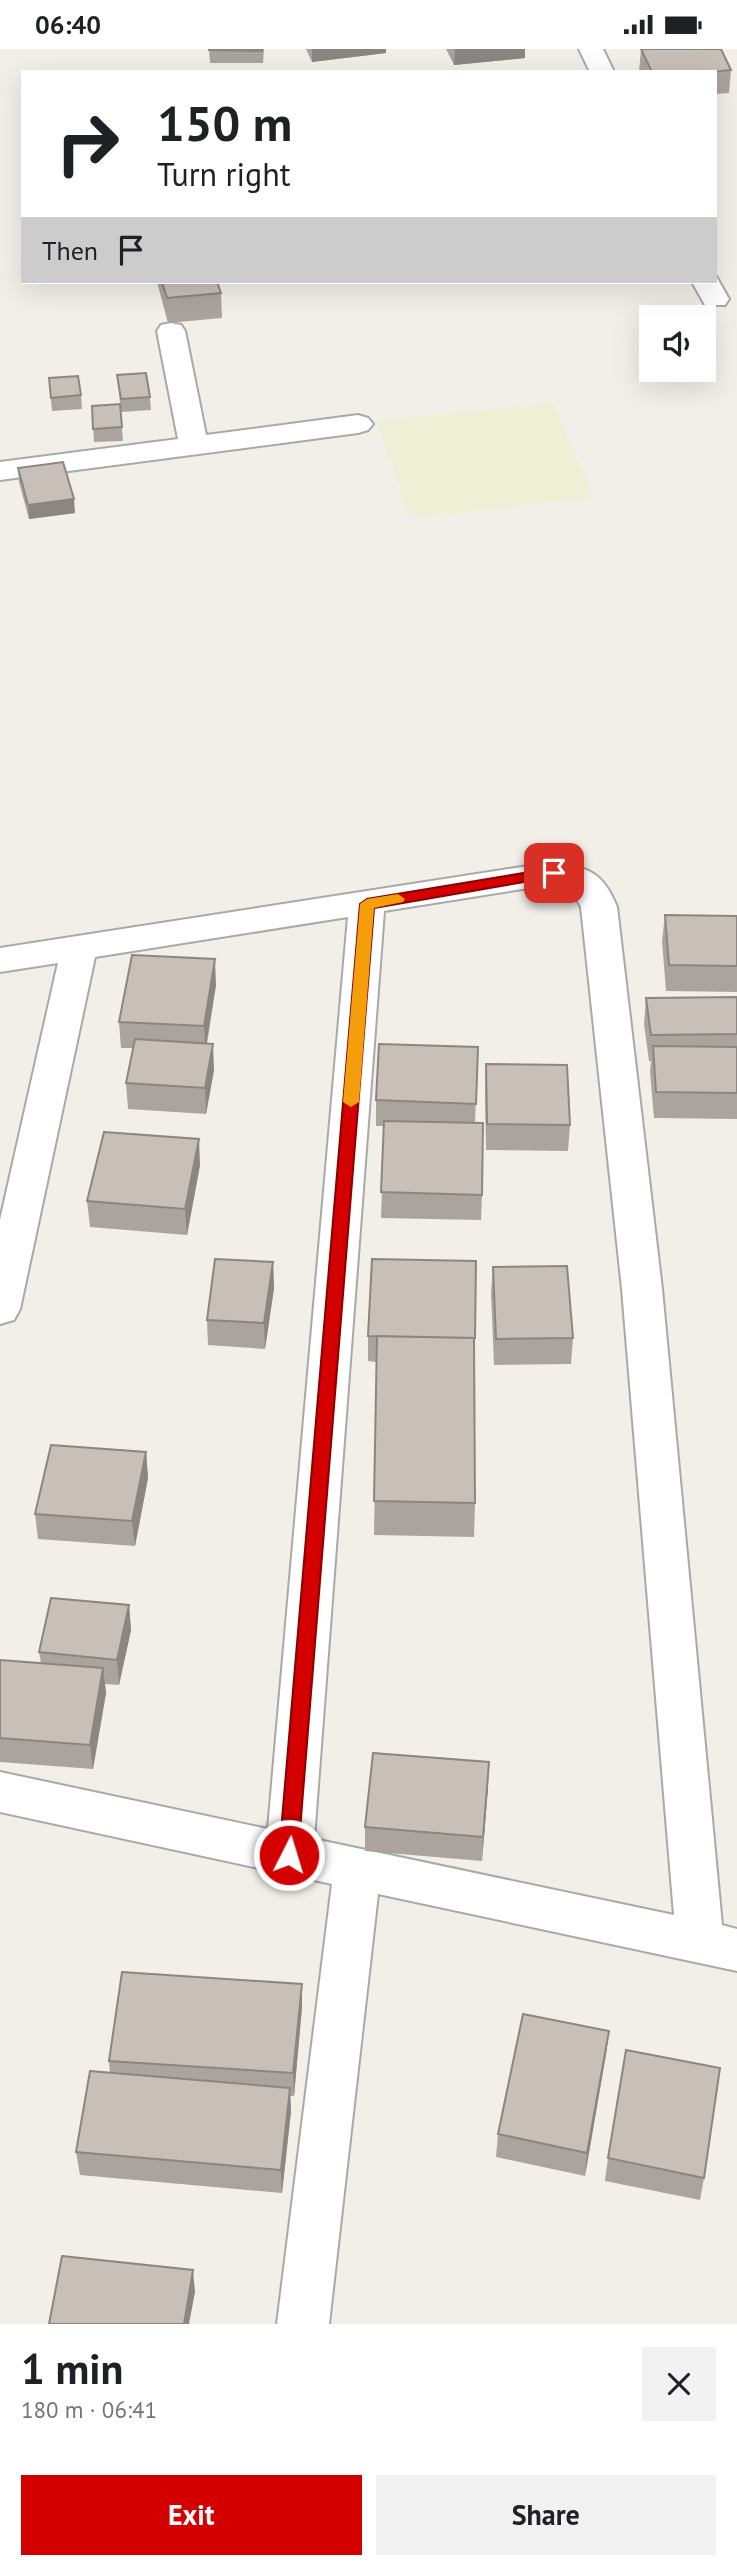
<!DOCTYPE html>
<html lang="en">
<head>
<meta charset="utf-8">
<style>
	body { margin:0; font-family:"PT Sans",sans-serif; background:#f2f2f2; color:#202124; height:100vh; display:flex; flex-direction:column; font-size:26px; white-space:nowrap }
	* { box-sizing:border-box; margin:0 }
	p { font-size:23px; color:#757577 }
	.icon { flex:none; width:38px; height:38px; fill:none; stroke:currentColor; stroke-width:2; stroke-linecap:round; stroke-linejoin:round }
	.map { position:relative; height:2275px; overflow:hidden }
	.sheet { display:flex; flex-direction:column; background:#fff; flex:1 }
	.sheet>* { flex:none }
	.guide { position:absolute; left:21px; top:21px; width:696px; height:214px; border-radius:0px; box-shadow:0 7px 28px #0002; background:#fff; color:#202124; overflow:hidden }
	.fabs { position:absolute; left:639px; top:256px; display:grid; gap:14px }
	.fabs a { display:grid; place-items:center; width:77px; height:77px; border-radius:0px; background:#fff; box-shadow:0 7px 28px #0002; font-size:35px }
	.pin { position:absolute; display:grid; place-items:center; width:60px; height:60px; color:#fff; margin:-30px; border-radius:14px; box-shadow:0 4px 10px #0006 }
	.me { position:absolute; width:77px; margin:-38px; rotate:5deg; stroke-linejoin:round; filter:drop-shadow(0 0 5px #0008) }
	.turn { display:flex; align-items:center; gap:24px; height:147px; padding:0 21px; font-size:32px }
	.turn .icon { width:91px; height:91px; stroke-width:2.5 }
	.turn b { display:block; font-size:49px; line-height:60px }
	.then { display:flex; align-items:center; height:66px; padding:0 21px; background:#0003; gap:14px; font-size:26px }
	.round { display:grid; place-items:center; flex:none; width:74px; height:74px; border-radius:0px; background:#f2f2f2 }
	.summary { display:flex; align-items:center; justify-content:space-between; height:119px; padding:0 21px }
	h1 { font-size:42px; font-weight:700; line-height:52px }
	.action { display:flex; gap:14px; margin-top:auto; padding:14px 21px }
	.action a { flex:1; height:80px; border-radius:0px; background:#d40000; color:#fff; font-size:28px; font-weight:700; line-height:80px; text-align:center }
	.action a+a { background:#f2f2f2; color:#202124 }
	.status { display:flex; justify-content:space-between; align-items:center; height:49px; padding:0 35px; background:#fff; direction:ltr }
	.status svg { height:19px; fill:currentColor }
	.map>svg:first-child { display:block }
</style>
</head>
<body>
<div class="status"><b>06:40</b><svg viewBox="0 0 49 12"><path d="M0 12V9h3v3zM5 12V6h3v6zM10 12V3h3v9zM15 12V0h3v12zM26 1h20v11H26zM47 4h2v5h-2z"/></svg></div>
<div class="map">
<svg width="737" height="2275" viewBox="0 0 737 2275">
	<rect width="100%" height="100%" fill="#f2efe9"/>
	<!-- farmland -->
	<path fill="#eef0d5" d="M553 354 594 449 411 469 376 372Z"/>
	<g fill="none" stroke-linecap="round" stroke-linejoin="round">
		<!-- street casing -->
		<g stroke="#a9a9a9" stroke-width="4">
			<path id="street" d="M579 0H603L614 23H590Z
				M716 227 729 250 725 256H705L692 233H716Z
				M171 274 181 276 185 282 206 386 358 366 368 369 373 375 368 381 358 384 0 431V413L178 390 157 282 161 276Z
				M554 813C589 819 603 823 617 858L662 1240 722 1876 737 1880V1922L378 1845 329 2275H277L332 1835 0 1763V1723L268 1780 348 868 95 908 20 1260 14 1271 0 1275V1171L58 914 0 923V899ZM554 835 571 840 581 858 622 1240 674 1866 314 1790 384 862Z"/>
		</g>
		<!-- street -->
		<use href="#street" fill="#fff" fill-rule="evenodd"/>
	</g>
	<!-- wall -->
	<path fill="#aba49e" d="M209 0H264L263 14H210Z
		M306 0H386V4L312 13Z
		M446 0H525V9L454 16Z
		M641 0 731 21 729 44 716 45V23H639Z
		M157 233H217L221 244 222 269 168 274Z
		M117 326 150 348 151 361 121 363Z
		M49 329 81 346 82 360 52 362Z
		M120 355 123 392 94 393 92 357Z
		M18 419 75 464 29 470 19 433Z
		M665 866 737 867V943L666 942 662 892Z
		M216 936 207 995 214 1021 206 1065 128 1060 126 1034 133 999H121L119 973Z
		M737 948V1070L654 1069 650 1023 651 1012H649L644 975 646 949Z
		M478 998 475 1074 482 1146 481 1171 381 1169 384 1077H376V1051Z
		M486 1015 570 1076 568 1102 486 1101 485 1041Z
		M200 1116 187 1186 90 1178 87 1152Z
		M273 1213 274 1239 265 1300 208 1296 207 1271Z
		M493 1218 573 1289 571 1315 494 1316 491 1244Z
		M368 1287 475 1289V1454L474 1488 374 1486 377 1313 368 1312Z
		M146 1403 148 1429 135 1497 38 1490 35 1465Z
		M129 1556 131 1581 119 1636 105 1635 106 1644 93 1720 0 1713V1611L41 1614 39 1603Z
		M488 1738 482 1812 365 1802V1778Z
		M302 1935V1958L294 2047H290L291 2062 282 2144 80 2126 76 2103 110 2024 109 2012Z
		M609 1982 606 2005 585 2127 496 2108 498 2085Z
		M608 2109 704 2129 700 2151 605 2132Z"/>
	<!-- shaded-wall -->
	<path fill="#8b8681" d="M312 0H386V4L312 13Z
		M455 0H525V9L454 16Z
		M74 450 75 464 29 470 28 456Z
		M215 910 216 936 205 1003 204 977Z
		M213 995 214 1021 206 1065 205 1039Z
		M199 1090 200 1116 187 1186 185 1160Z
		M273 1213 274 1239 265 1300 264 1274Z
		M146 1403 148 1429 135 1497 132 1472Z
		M129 1556 131 1581 119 1636 117 1611Z
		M103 1619 106 1644 93 1720 90 1696Z
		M489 1713 488 1738 482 1812 483 1788Z
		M302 1935V1958L294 2047 293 2024Z
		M609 1982 606 2005 585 2127 587 2104Z
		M290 2039 291 2062 282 2144 281 2121Z
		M193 2221 195 2243 189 2275H184Z"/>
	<!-- building -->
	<path fill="#c7bfb8" stroke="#8b8681" stroke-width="2" d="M209 0H262V2L209 1Z
		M641 0H721L731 21 711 23H652Z
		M162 233H217L221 244 167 249Z
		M146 324 150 348 121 350 117 326Z
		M78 327 81 346 51 349 49 329Z
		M120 355 122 378 93 380 92 357Z
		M63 413 74 450 28 456 18 419Z
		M665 866 737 867V917L669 916Z
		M132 906 215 910 204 977 119 973Z
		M737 948V985L651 986 646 949Z
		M135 990 213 995 205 1039 126 1034Z
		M379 995 478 998 476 1055 376 1051Z
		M653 997 737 998V1044L656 1043Z
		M486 1015 567 1016 570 1076 487 1075Z
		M384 1072 483 1074 482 1146 381 1143Z
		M104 1083 199 1090 185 1160 87 1152Z
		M215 1210 273 1213 264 1274 207 1271Z
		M372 1210 476 1212 475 1289 368 1287Z
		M567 1217 573 1289 496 1290 493 1218Z
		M377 1287 474 1289 475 1454 374 1452Z
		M51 1396 146 1403 132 1472 35 1465Z
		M51 1549 129 1556 117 1611 39 1603Z
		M0 1611 103 1619 90 1696 0 1689Z
		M373 1704 489 1713 483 1788 365 1778Z
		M122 1923 302 1935 293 2024 109 2012Z
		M523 1965 609 1982 587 2104 498 2085Z
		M626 2001 720 2019 704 2129 608 2109Z
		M90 2022 290 2039 281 2121 76 2103Z
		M62 2207 193 2221 184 2275H49Z"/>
	<!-- route -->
	<path fill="#d40000" stroke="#8a0000" stroke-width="2" d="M554 819 559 821V827L374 859 298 1806 295 1812 289 1815 282 1812 279 1806 360 855 367 850Z"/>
	<!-- slow -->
	<path fill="#f59e0b" d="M398 845 405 850 403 853 374 859 359 1053 351 1058 343 1053 360 855 367 850Z"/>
</svg>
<div class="fabs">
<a><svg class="icon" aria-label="sound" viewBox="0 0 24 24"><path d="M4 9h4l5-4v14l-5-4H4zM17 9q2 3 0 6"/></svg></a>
</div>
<div class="pin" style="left:554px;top:824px;background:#d93025"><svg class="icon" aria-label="arrive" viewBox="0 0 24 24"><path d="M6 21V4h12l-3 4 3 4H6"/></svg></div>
<svg class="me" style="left:289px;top:1806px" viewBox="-20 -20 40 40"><circle r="17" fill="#d40000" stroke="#fff" stroke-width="3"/><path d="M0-11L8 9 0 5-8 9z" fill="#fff"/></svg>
<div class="guide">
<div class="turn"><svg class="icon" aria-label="right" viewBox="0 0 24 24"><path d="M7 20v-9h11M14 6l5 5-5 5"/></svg><div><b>150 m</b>Turn right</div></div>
<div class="then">Then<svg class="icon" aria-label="arrive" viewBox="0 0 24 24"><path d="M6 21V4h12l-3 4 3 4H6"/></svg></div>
</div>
</div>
<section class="sheet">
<div class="summary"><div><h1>1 min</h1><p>180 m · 06:41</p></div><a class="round"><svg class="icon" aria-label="close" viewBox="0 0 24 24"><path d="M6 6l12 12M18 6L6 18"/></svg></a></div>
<div class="action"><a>Exit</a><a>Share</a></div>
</section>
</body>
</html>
